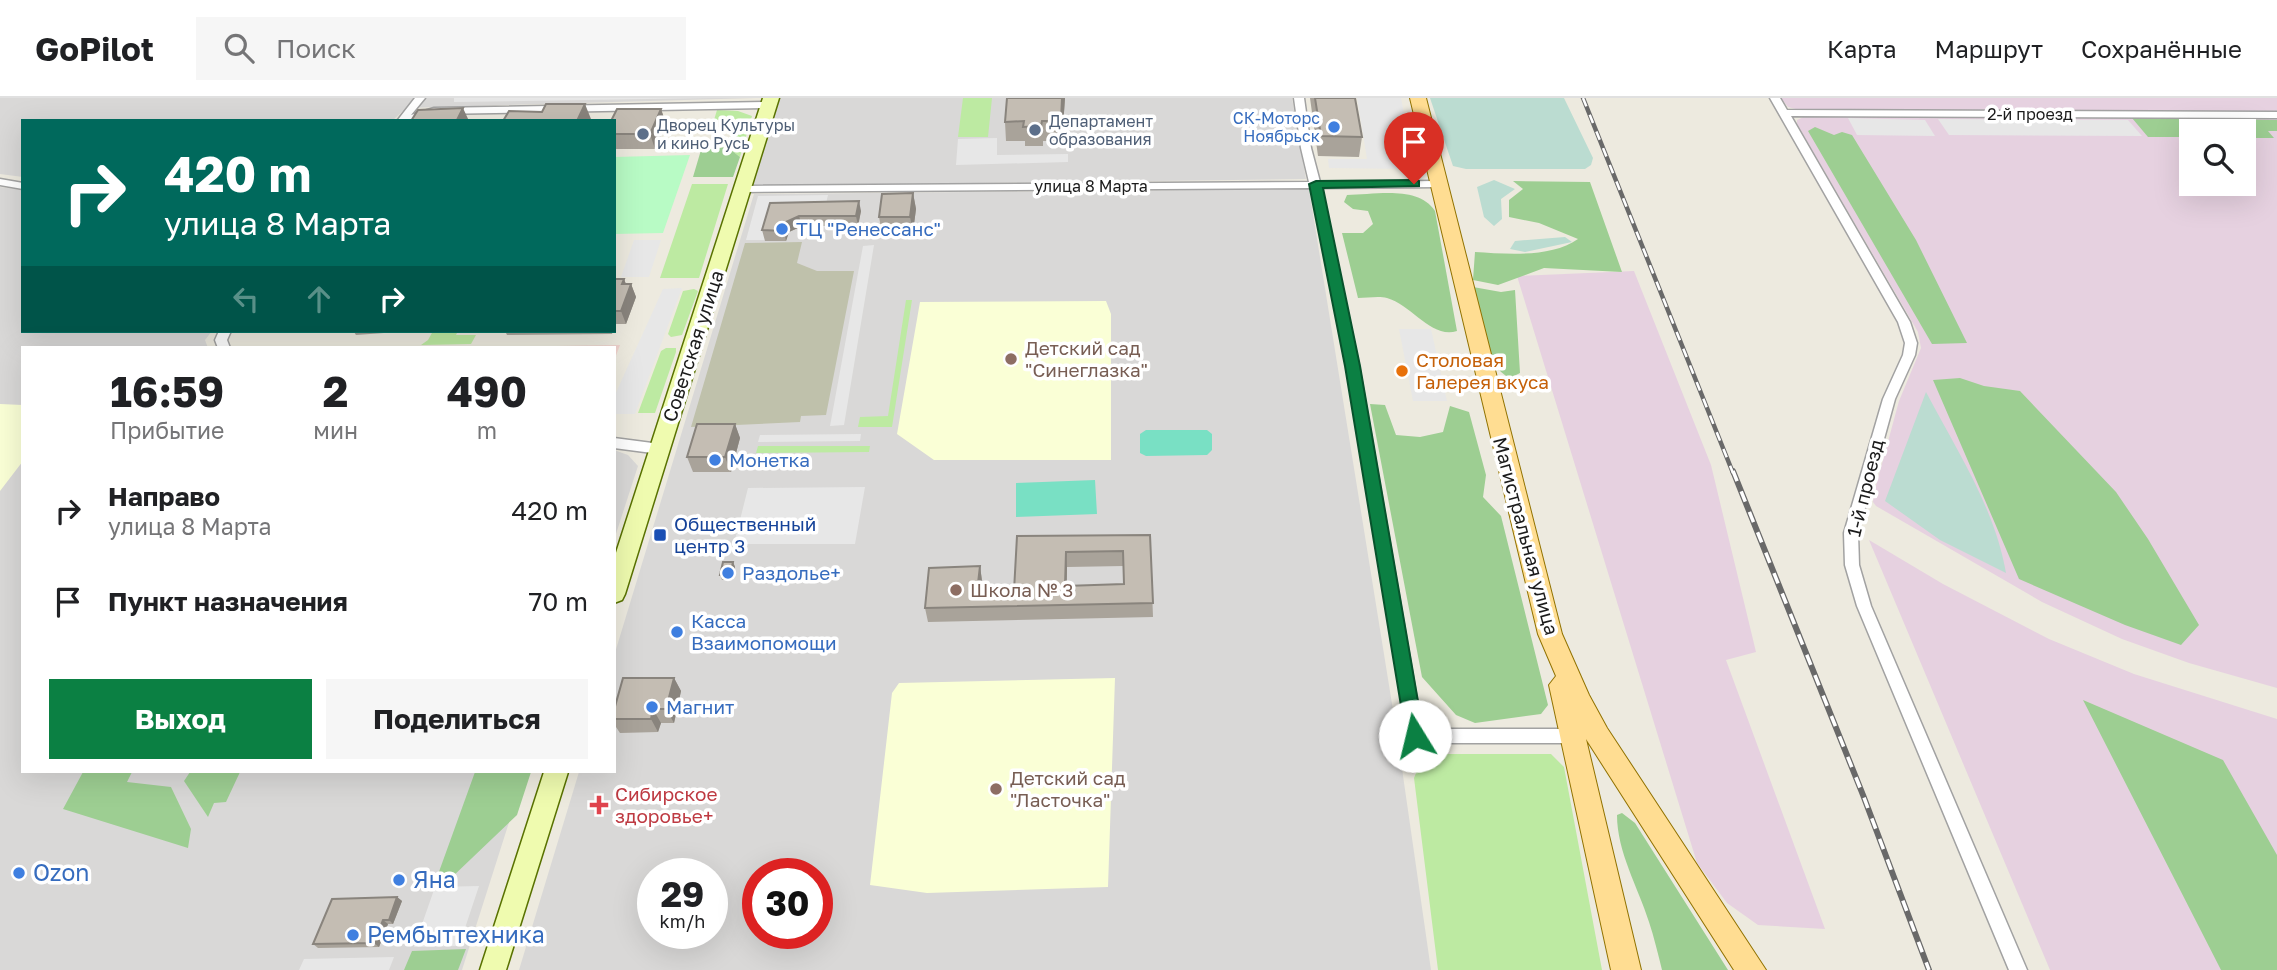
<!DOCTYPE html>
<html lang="ru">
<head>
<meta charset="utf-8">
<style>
	body { margin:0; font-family:"Golos Text",sans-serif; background:#f6f6f6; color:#202124; height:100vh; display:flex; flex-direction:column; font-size:26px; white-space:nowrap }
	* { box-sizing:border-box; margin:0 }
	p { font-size:23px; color:#757577 }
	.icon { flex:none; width:38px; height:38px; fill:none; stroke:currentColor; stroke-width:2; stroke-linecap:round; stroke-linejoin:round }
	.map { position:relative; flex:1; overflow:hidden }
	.side { position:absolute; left:21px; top:248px; width:595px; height:427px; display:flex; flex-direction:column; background:#fff; border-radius:0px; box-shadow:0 7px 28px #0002 }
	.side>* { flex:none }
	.hud { position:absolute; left:21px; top:21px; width:595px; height:214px; border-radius:0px; box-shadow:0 7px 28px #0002; background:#00695c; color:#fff; overflow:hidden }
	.tools { position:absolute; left:2179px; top:21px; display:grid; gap:14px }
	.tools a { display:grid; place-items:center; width:77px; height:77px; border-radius:0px; background:#fff; box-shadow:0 7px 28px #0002; font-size:35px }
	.speed { position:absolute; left:637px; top:760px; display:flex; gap:14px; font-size:35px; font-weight:700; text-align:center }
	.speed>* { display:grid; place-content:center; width:91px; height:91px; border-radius:50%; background:#fff; box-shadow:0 7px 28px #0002; line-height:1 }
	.speed small { font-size:18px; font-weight:400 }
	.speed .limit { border:10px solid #d22; background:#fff; color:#111 }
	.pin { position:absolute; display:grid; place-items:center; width:60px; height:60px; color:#fff; margin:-72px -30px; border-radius:50% 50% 50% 0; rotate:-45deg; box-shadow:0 0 7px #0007 }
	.pin .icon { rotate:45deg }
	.me { position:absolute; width:77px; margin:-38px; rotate:351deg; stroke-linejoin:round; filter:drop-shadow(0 0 5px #0008) }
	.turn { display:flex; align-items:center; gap:24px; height:147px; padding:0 28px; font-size:32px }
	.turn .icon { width:91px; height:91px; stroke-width:2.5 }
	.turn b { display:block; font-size:49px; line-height:60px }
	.lanes { display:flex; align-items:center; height:66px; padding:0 28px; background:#0003; justify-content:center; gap:35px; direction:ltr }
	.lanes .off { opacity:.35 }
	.eta { display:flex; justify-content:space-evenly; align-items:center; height:119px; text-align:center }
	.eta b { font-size:42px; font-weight:700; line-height:49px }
	.cta { display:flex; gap:14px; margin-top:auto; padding:14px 28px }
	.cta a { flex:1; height:80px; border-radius:0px; background:#0b8043; color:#fff; font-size:28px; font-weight:700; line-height:80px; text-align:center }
	.cta a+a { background:#f6f6f6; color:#202124 }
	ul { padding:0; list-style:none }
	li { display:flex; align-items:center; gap:21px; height:91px; padding:0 28px }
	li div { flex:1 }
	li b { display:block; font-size:26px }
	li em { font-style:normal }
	header { display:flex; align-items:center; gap:42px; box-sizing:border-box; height:98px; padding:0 35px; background:#fff; border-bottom:2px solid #e0e0e0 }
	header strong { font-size:33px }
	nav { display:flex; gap:38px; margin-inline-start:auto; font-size:24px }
	.search { width:490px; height:63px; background:#f6f6f6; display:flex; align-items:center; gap:18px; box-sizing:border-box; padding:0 24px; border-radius:0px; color:#757577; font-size:26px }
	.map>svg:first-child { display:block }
</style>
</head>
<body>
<header>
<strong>GoPilot</strong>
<div class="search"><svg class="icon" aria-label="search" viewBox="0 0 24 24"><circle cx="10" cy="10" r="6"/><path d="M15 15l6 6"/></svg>Поиск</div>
<nav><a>Карта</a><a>Маршрут</a><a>Сохранённые</a></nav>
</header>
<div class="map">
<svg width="2277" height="872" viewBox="0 0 2277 872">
	<rect width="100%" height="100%" fill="#edeadf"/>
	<!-- residential -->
	<path fill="#d9d8d7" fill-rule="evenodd" d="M0 0H756L406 10 392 23H23V79L0 76Z
		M779 0H1292L1306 81 749 88Z
		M0 89 23 92V233H212L205 242 208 250H23V674H525L462 872H0Z
		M1309 91 1398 643 1431 872H519L579 674H614V558L754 96ZM653 775H712V835H653ZM758 775H817V835H758Z
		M614 352 628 357 638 368 614 442Z"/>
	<!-- commercial -->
	<path fill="#efd2cd" d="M620 247 614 263V250H419Z"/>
	<!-- industrial -->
	<path fill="#e6d1e0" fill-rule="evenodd" d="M1781 0H2277V15L1803 13 1788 9Z
		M1806 18 2277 20V590L2189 565 2122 541 2042 504 1876 408 1873 404 1874 395 1899 303 1921 250 1918 234 1907 215 1797 26V22ZM2191 33H2244V86H2191Z
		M1634 173 1711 367 1756 554 1726 562 1825 831 1758 827 1727 805 1697 765 1517 178Z
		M1869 442 1943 486 2049 541 2134 576 2277 621V872H2050Z"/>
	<!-- education -->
	<path fill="#faffd6" d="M1106 203 1111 216V362H934L897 336 920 204Z
		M0 306 23 307V363L0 393Z
		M1115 580 1108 789 927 795 870 787 892 595 899 585Z"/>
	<!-- construction -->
	<path fill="#bfc1ab" d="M802 144 797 165 817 173H854L826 317 801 318 800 324 691 329 745 145Z"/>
	<!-- grass -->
	<path fill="#bdeaa2" d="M963 0H992L988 39H958Z
		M717 12 738 13 752 18 740 59 727 49 735 22H714Z
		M692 86H728L699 180H660Z
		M694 191 698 193 682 237 671 239 668 236 683 193Z
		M906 202H912L892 329H858L860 319 888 318Z
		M433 233H458L456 237H476L471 246 421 247 428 242Z
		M666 250H676V254L655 315H638L661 253Z
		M758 348H870L869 354 756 355Z
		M1438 656H1551L1564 669 1602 872H1438L1414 680 1419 668Z"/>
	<!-- forest -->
	<path fill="#9dce92" d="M2132 20 2202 21 2213 33H2191V39H2148Z
		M2211 21 2277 22V33H2268L2274 40H2244V33H2221Z
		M1815 29 1834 37 1842 34 1852 37 1916 142 1967 245 1932 246 1808 33Z
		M727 49 740 59 733 79H693L701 52Z
		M1513 83 1590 84 1622 174 1544 170 1498 187 1473 182 1475 154C1507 156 1551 160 1578 141L1539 125 1509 119V102L1523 91Z
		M1347 97C1375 97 1418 87 1435 113L1457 233C1431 241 1412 207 1387 200 1379 198 1367 200 1358 200L1342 135H1363L1373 126 1368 113 1353 111 1344 104Z
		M1473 189 1501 194 1515 192 1520 275 1510 280C1483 268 1480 215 1473 189Z
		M1960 280 1984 288 2020 293 2116 394 2148 441 2199 527 2181 547 2125 527 2019 481 1933 282Z
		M1370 306 1385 307 1396 337 1420 339 1443 334 1450 308 1469 314 1486 377 1483 399 1501 418 1548 607 1541 616 1475 625 1456 617 1422 579Z
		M2083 602 2223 662 2277 757V872H2221Z
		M83 674H132L127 684 171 689 191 731 188 750 63 711Z
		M190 674H240L226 704 214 705 208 719 184 683Z
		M475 674H531L517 717 450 781 436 782Z
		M1622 715 1635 725 1728 872H1662C1658 856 1654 839 1649 824 1638 789 1617 754 1617 717Z
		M466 851 458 872H404L412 853Z"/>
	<!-- wetland -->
	<path fill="#bbdcd1" d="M1430 0H1564L1593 60 1591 67 1585 71H1466L1453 68Z
		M1494 82 1515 91 1501 101 1502 121 1494 128 1484 119 1477 89Z
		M1565 139 1572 144 1525 154 1510 151 1515 143Z
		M1926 294C1956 351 1995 410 2006 475L1940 442 1885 403Z"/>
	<!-- park -->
	<path fill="#b8fbc5" d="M690 57 663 135 614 136V59Z"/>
	<!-- pitch -->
	<path fill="#79e0c4" d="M1146 332H1207L1212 336V352L1207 357 1146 358 1140 355V336Z
		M1095 382 1097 416 1016 419V385Z"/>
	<!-- parking -->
	<path fill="#e7e7e7" d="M454 0H710L454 4Z
		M1357 0H1401L1415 71 1329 70 1328 61H1367Z
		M1848 20 1925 22 1935 38 1857 37Z
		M1938 21 2128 22 2142 38 1949 37Z
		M997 40V57L1068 56V64L956 67 958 41Z
		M828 97 825 109 765 142H746L758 98Z
		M634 142H661L649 179H621Z
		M874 147 844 327 830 328 863 148Z
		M682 190 635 316H614V299L663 191Z
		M1399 231H1431L1447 303H1413Z
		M861 336 860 343 758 344 760 337Z
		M865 389 855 446H734L748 390Z
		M479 788 459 848 414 849 435 789Z
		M394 859 389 872H299L304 861Z"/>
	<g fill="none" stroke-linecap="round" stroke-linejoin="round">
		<!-- minor casing -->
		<g stroke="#a2a2a2" stroke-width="3">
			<path id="minor" d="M415 0H425L411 17 434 10 769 4 774 7 769 10 435 16 413 23H397Z
				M1294 0H1304L1311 50 1320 84 1439 83 1444 86 1439 89 1321 90 1359 268 1422 631H1573L1579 633 1581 638 1579 643 1573 645H1415L1409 643 1347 268 1311 90 743 94 738 91 743 88 1309 84 1301 50Z
				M1770 0H1780L1787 12 2277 14V20L1791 18 1910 224 1917 245 1915 257 1895 301 1858 435 1859 467 1871 508 2027 872H2009L1857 508 1845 467 1844 435 1883 301 1903 257 1905 245 1898 224Z
				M0 81 23 85V91L0 87Z
				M219 233H231L227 242 230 250H218L215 242Z
				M614 340 660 346 667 351 660 356 614 350Z"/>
		</g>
		<!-- secondary casing -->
		<g stroke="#597201" stroke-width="3">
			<path id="secondary" d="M763 0H779L625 496 622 502 614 505V461Z
				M544 674H568L506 872H480Z"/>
		</g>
		<!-- primary casing -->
		<g stroke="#917200" stroke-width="2">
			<path id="primary" d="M1410 0H1426L1562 536 1589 597 1607 630 1766 872H1734L1586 641 1641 872H1611L1549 587 1556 578 1538 536Z"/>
		</g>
		<!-- minor -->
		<use href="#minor" fill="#fff" fill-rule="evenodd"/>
		<!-- secondary -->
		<use href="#secondary" fill="#effbaf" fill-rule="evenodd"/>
		<!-- primary -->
		<use href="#primary" fill="#ffdd92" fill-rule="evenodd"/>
		<!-- rail-far1 casing -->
		<g stroke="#696969" stroke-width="4.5">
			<path id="rail-far1" d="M1583 0 1733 375"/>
		</g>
		<!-- rail casing -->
		<g stroke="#696969" stroke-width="6">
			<path id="rail" d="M1733 373 1863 697 1929 872"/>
		</g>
		<!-- rail-far1 -->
		<use href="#rail-far1" stroke="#fff" stroke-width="2.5" stroke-dasharray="9" stroke-linecap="butt"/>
		<!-- rail -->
		<use href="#rail" stroke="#fff" stroke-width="3.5" stroke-dasharray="11" stroke-linecap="butt"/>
	</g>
	<!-- wall -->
	<path fill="#a9a39a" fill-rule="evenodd" d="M1007 0H1065L1062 43H1043V48H1025V43H1006L1005 24Z
		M1310 0H1355L1362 39 1359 59 1318 58Z
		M661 11 666 26 655 51H614V23Z
		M913 95 916 111 913 134 882 135 879 119Z
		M770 105 861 113 858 128H802L789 134 786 143H765L762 132Z
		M614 181H624L626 186H631L636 199 626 226H616L614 230Z
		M277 233H412L356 237 354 234H278Z
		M505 233H613L612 236 507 237Z
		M735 326 740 340 731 374H693L687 359Z
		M1150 437 1153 519 928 524 925 510 980 468 982 483 981 494 1014 493 1017 438ZM1124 468V486L1067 488V469Z
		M733 464 735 469 732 482H722L720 477Z
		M674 580 681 593 674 625H661L658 634 620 635 614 626V612Z
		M397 799 402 803 393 826H388L379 849 318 850 313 846Z"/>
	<!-- shaded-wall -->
	<path fill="#89847d" d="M1062 0H1065L1062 43 1061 23Z
		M585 6 591 21 590 23H577Z
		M463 10 469 23 457 22Z
		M661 11 666 26 655 51 650 36Z
		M913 95 916 111 913 134 910 119Z
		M859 103 861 113 858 128 856 118Z
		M799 118 802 128 789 134 786 143 784 133 786 124Z
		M624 181 628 192 631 186 636 199 626 226 621 213 622 186Z
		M735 326 740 340 731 374 725 359Z
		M1066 454 1067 469 1066 502 1065 488Z
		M733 464 735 469 732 482 730 477Z
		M980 468 982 483 980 509 977 494Z
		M674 580 681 593 674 625 666 611Z
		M653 611 661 625 658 634 651 621Z
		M397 799 402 803 393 826 389 822Z
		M383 822 388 826 379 849 374 845Z"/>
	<!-- building -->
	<path fill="#c4bdb3" stroke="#89847d" stroke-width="2" fill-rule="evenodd" d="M1007 0H1062L1061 23H1042L1041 28 1023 29 1024 23 1005 24Z
		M1315 0H1355L1362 39 1321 38Z
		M546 6H585L577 23H503L509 13 542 14Z
		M463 10 457 22 411 23 418 12Z
		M617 11H661L650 36H614V23H611Z
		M913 95 910 119H879L882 96Z
		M859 103 856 118H799L786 124 784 133 762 132 770 105Z
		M614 181H624L622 186H631L621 213H614Z
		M697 326H735L725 359H687Z
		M1150 437 1153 505 925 510 929 470 980 468 977 494 1014 493 1017 438ZM1123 453 1124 486 1065 488 1066 454Z
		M723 464H733L730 477H720Z
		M623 580H674L666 611H653L651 621H614V612Z
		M397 799 389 822H383L374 845 313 846 332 801Z"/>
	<!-- route -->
	<path fill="#0b8043" stroke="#07532c" stroke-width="2" d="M1414 82 1419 83V88L1323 90 1360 268 1424 638 1421 644H1409L1406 638 1345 268 1309 86 1316 83Z"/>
	<!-- markers -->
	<g fill="#3f7fe0" stroke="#fff" stroke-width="2.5">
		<circle cx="1334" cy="29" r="7"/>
		<circle cx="782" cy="131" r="7"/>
		<circle cx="715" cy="362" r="7"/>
		<circle cx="728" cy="475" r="7"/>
		<circle cx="677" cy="534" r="7"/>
		<circle cx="652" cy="609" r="7"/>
		<circle cx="19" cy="775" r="7"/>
		<circle cx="399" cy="782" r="7"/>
		<circle cx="353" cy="837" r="7"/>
	</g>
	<g fill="#5c6f8a" stroke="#fff" stroke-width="2.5">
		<circle cx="1035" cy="32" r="7"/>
		<circle cx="643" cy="36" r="7"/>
	</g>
	<g fill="#8d6e63" stroke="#fff" stroke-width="2.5">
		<circle cx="1011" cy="261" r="7"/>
		<circle cx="956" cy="492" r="7"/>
		<circle cx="996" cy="691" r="7"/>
	</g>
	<circle fill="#e8710a" stroke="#fff" stroke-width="2.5" cx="1402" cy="273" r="7"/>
	<rect fill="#1a4fb4" stroke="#fff" stroke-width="2.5" x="653" y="430" width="14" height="14" rx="3.5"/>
	<path fill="#e0444e" stroke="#fff" stroke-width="2.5" d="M595.5 696.5h7v7h7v7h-7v7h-7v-7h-7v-7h7z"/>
	<g text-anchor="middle" stroke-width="7" stroke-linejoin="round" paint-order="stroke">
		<!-- far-street labels -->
		<g font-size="16" fill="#1b1b1b" stroke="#fff">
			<text x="2030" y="22">2-й проезд</text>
			<text x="1091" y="94">улица 8 Марта</text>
		</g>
		<!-- far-shop labels -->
		<g font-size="16" fill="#366cbe" stroke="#fff" text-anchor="end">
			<text x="1320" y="26">СК-Моторс<tspan x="1320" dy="18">Ноябрьск</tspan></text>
		</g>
		<!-- far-service labels -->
		<g font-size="16" fill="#4e5e75" stroke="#fff" text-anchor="start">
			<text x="1049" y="29">Департамент<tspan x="1049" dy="18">образования</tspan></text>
			<text x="657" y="33">Дворец Культуры<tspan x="657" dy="18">и кино Русь</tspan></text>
		</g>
		<!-- shop labels -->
		<g font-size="19" fill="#366cbe" stroke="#fff" text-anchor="start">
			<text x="796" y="138">ТЦ "Ренессанс"</text>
			<text x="729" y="369">Монетка</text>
			<text x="742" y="482">Раздолье+</text>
			<text x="691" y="530">Касса<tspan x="691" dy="22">Взаимопомощи</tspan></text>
			<text x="666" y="616">Магнит</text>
		</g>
		<!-- street labels -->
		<g font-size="19" fill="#1b1b1b" stroke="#fff">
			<text transform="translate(693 248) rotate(-72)" y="7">Советская улица</text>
			<text transform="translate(1865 390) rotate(-76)" y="7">1-й проезд</text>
			<text transform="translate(1526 438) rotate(75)" y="7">Магистральная улица</text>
		</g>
		<!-- education labels -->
		<g font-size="19" fill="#785e54" stroke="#fff" text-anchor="start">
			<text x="1025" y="257">Детский сад<tspan x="1025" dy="22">"Синеглазка"</tspan></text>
			<text x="970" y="499">Школа № 3</text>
			<text x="1010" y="687">Детский сад<tspan x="1010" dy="22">"Ласточка"</tspan></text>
		</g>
		<!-- food labels -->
		<g font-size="19" fill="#c56008" stroke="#fff" text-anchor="start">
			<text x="1416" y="269">Столовая<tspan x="1416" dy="22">Галерея вкуса</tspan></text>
		</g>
		<!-- transit labels -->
		<g font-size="19" fill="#164399" stroke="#fff" text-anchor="start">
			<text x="674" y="433">Общественный<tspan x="674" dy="22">центр 3</tspan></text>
		</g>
		<!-- health labels -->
		<g font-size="19" fill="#be3a42" stroke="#fff" text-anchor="start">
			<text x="615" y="703">Сибирское<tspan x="615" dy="22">здоровье+</tspan></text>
		</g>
		<!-- near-shop labels -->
		<g font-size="23" fill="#366cbe" stroke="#fff" text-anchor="start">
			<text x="33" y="783">Ozon</text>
			<text x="413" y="790">Яна</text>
			<text x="367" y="845">Рембыттехника</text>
		</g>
	</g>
</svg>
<div class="tools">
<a><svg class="icon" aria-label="search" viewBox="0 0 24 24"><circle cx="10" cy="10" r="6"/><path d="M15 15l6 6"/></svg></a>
</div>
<div class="speed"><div>29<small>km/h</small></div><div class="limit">30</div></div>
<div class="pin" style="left:1414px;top:86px;background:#d93025"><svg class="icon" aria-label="arrive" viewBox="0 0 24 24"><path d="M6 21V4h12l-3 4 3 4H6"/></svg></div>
<svg class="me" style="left:1415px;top:638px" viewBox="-20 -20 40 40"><circle r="19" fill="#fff"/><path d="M0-13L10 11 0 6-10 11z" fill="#0b8043"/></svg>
<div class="hud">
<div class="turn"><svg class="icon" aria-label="right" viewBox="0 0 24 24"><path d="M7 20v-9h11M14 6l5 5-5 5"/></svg><div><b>420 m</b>улица 8 Марта</div></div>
<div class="lanes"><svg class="icon off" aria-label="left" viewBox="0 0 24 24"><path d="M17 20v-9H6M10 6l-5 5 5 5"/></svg><svg class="icon off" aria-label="ahead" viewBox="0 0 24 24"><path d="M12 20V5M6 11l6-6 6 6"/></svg><svg class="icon" aria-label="right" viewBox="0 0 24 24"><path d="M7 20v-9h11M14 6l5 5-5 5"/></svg></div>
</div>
<section class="side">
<div class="eta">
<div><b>16:59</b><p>Прибытие</p></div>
<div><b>2</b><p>мин</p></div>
<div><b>490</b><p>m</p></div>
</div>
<ul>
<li><svg class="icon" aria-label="right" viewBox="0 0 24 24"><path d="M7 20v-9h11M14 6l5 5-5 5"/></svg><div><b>Направо</b><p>улица 8 Марта</p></div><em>420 m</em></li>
<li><svg class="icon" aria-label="arrive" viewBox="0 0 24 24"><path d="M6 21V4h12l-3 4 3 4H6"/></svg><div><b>Пункт назначения</b></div><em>70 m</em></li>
</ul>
<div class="cta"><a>Выход</a><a>Поделиться</a></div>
</section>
</div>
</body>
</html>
